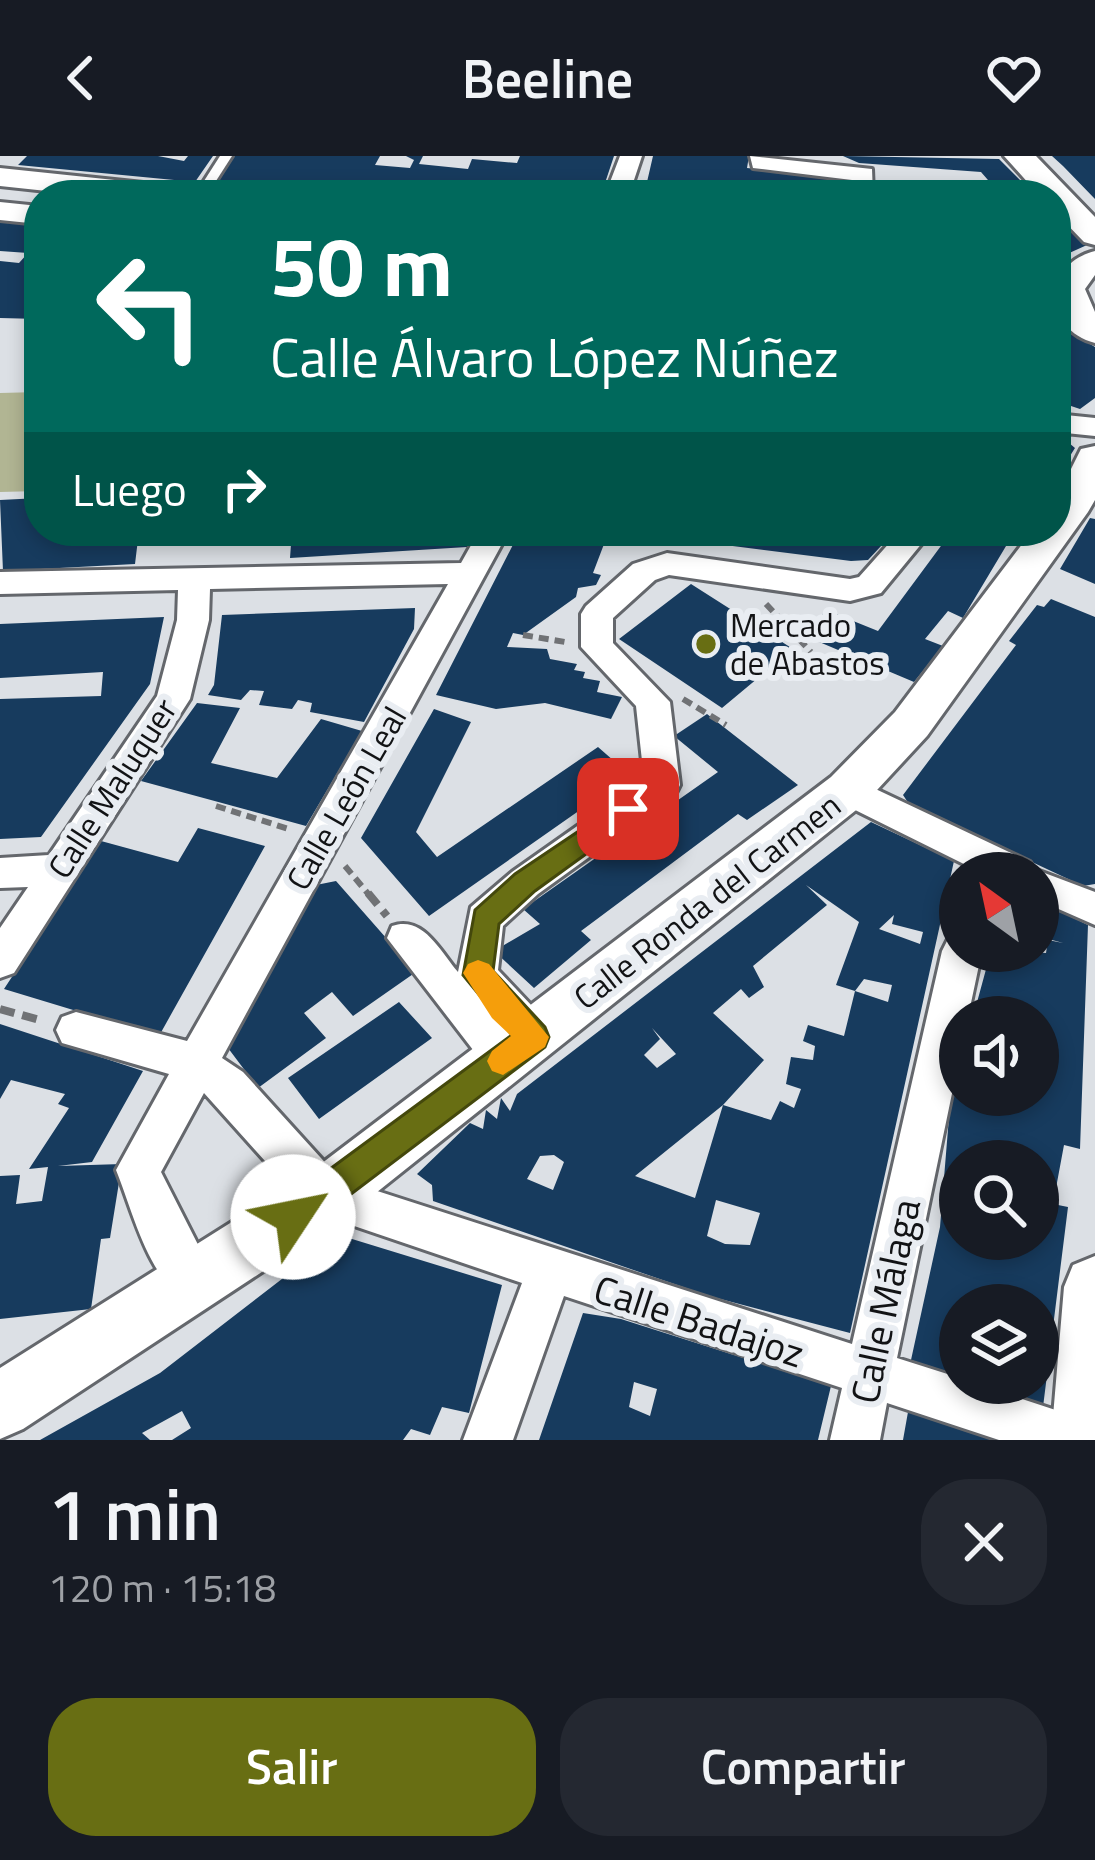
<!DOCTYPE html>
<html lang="es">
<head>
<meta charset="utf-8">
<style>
	body { margin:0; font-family:"Titillium Web",sans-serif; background:#242831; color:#f1f3f6; height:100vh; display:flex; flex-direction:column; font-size:45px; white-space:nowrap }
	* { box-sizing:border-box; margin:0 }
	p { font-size:39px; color:#9ea1a6 }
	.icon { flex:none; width:66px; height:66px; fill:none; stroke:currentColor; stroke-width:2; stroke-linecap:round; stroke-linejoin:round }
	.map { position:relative; height:1284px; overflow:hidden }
	.panel { display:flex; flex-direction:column; background:#171b24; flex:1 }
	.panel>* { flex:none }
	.hud { position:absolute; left:24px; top:24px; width:1047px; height:366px; border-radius:48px; box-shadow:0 6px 18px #0003; background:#00695c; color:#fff; overflow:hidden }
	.needle { width:78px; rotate:327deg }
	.fabs { position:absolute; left:939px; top:696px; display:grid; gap:24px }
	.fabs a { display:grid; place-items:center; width:120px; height:120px; border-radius:50%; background:#171b24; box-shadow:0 6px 18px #0003; font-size:60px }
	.pin { position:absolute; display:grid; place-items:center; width:102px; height:102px; color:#fff; margin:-51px; border-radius:24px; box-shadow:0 6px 18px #0006 }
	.me { position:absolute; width:132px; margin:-66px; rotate:56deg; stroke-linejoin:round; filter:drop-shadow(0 0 9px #0008) }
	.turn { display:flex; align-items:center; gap:42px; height:252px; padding:0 48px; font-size:54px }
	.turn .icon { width:156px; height:156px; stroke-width:2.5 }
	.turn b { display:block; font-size:84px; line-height:102px }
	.then { display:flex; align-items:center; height:114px; padding:0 48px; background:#0003; gap:24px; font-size:45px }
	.round { display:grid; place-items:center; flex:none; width:126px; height:126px; border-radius:48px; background:#242831 }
	.summary { display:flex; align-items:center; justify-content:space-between; height:204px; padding:0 48px }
	h1 { font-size:72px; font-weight:600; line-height:90px }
	.action { display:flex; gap:24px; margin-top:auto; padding:24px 48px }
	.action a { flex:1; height:138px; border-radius:48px; background:#686e13; color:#fff; font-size:48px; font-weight:600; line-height:138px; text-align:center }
	.action a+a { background:#242831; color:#f1f3f6 }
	header { display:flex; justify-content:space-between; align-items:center; height:156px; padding:0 48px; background:#171b24; font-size:54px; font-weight:600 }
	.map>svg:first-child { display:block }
</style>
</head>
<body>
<header><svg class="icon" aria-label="back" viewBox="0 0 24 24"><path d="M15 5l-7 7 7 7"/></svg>Beeline<svg class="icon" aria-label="heart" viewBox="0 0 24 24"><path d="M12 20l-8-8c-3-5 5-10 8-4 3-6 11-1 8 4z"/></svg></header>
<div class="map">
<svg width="1095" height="1284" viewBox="0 0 1095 1284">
	<rect width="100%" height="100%" fill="#dce0e5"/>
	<!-- green -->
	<path fill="#b1b593" d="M39 236V335L0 336V237Z"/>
	<!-- building -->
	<path fill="#173b5e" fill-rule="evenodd" d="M27 0H158L184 5 188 0H213L195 26 18 9Z
		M227 0H380L375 9 410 12 414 4 406 0H423L419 8 468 13 472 3 517 7 520 0H614L601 39H319L285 36 289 31 281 30 278 36 208 28Z
		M653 0H749L747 12 841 21 839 39H644Z
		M843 0 999 3 1035 39H1001L981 16 859 7Z
		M1052 0H1095V43L1063 10Z
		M1056 59 1087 89 1056 103Z
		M0 60 39 65V163L0 162V105L19 107 28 97 0 95Z
		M1056 167 1095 191V242L1080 253 1056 245Z
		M1056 274 1072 278 1069 287 1075 292 1056 322Z
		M39 342V375H139L135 408 3 415 0 344Z
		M1090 362 1095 363V428L1060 413Z
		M292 375H471L474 382 467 384V391L290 402Z
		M520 375H609L593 417 601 419 596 429 578 432 576 441 523 479 513 477 507 491 547 493 550 503 577 508 574 514 585 516 583 522 600 525 597 536 622 541 611 563 545 547 496 553 436 539Z
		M615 375H895L868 404 851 405Z
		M952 375H1015L963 462 948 455 925 483 943 490 914 526 805 480 826 454 878 475Z
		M691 428 793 493 722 552 619 483Z
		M1051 443 1095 461V728L1083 730 909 648 903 639 1016 489 1009 485 1037 449 1044 451Z
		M415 452 414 473 364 566 310 556 312 547 298 544 292 553 259 549 264 535 250 534 241 544 208 539 214 529 222 459Z
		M164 461 150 528 41 681 0 683V543L101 540 103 516 0 522V468Z
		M197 547 240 552 211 607 277 622 321 563 362 575 306 670 141 625Z
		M434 553 471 566 416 676 437 701 598 591 630 619 429 760 361 682Z
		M707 558 798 629 747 664 738 658 581 775 591 784 534 832 494 795 540 768 523 753 718 616 674 580Z
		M871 666 954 705 850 1177 709 1140 433 1045 432 1029 417 1018 470 967 483 973 486 954 497 963 501 942 510 955 517 938ZM806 729 859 766 836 829 855 835 864 823 892 829 888 846 855 835 844 880 808 869 803 885 815 890 813 904 791 901 786 928 801 933 794 952 780 945 771 964 723 949 695 1042 635 1020 723 949 764 904 713 857 741 833 749 842 764 831 753 810 827 749ZM894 759 892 768 923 776 920 788 879 773ZM652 872 676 898 657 912 644 899 660 883ZM554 999 564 1006 553 1034 527 1023 540 1000ZM716 1044 760 1057 750 1089 725 1088 707 1080Z
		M198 672 265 690 159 880 4 833 101 685 178 706Z
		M336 725 416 816 353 860 332 836 304 857 326 882 258 932 225 888 311 730Z
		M1038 745 1088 769 1080 993 1064 989 1053 1048 1068 1051 1043 1251 978 1228 1038 1227V1149H960V1221L911 1204 940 1071 949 961 958 922 960 939H1038V861H973L991 795 1046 797 1048 784 1063 787 1038 780ZM960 1005H1038V1083H1012L1011 1093 960 1083Z
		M399 846 432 882 319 963 288 922Z
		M0 868 143 915 92 1006 58 1010 122 1008 110 1082 101 1083 91 1153 0 1163V1020L20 1019 16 1048 42 1045 48 1011 29 1013 69 952 58 948 65 938 11 924 0 943Z
		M339 1079 502 1129 469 1257 442 1251 430 1279 411 1273 403 1284H172L191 1272 182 1255 142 1277 150 1284H40L160 1217Z
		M583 1157 621 1163 831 1230 818 1284H539ZM634 1226 657 1233 650 1260 629 1251Z
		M908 1256 989 1283V1284H903Z"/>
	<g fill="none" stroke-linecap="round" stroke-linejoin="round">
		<!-- lane casing -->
		<g stroke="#64676c" stroke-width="6">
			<path id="lane" d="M220 0H232L207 39H195Z"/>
		</g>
		<!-- street casing -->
		<g stroke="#64676c" stroke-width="6">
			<path id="street" d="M620 0H642L629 39H605Z
				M750 0 872 13 873 39H849L852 24 753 12Z
				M1056 258 1095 262V280L1056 276Z
				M479 375H509L222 902 243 916 340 1023 852 1188 942 795 948 783 960 779V795H982L968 861H960V899L897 1202 960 1222V1227H974L1092 1266 1095 1284H999L887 1247 880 1284H830L842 1232 564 1140 513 1284H463L522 1127 310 1055 204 937 161 1016 216 1124 209 1140 193 1147C149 1129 133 1055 116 1014L169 918 62 887 56 874 62 861 76 856 187 885 448 428 210 433 209 464 190 543 14 817 0 822V772L28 731 0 732V702L49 699 157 540 177 464 178 434 0 438V416L461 407Z
				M900 375H932L881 437 850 445 669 419 655 424 613 462V487L670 546 680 629 675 639 538 738 503 770 498 814 549 868 555 881 549 894 534 899 522 895 526 903 520 916 505 922 490 916 387 782 392 770C423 759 440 795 458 816L471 751 512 716 644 623 636 550 581 491V458L586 450 633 408 667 397 850 423 859 421Z
				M848 620 1030 706 1034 713 1095 736V769L1038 744V717H982L835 644 830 634 835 624Z"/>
		</g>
		<!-- secondary casing -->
		<g stroke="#64676c" stroke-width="6">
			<path id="secondary" d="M1004 0H1036L1095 61V89L1084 86 1056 57V39H1039Z
				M0 12 172 30 187 39H84L0 30Z
				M0 46 39 50V68L0 64Z
				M1095 95V119L1085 133 1095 156V187C1045 175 1040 109 1095 95Z
				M1095 290V344L1088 356 927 580 865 647 347 1060 23 1273 0 1283V1212L305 1020 831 621 895 556 1032 375H1056V343L1081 293Z
				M1095 1100V1284H1051L1064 1131 1073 1109Z"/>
		</g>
		<!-- path-far1 -->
		<path stroke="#707275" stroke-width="6" stroke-dasharray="10 6" stroke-linecap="butt" d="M766 448 811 496
			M523 479 565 486
			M683 543 726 569
			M216 650 292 674
			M345 710 370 740"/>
		<!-- path -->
		<path stroke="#707275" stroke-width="8" stroke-dasharray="15 8" stroke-linecap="butt" d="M368 737 387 760
			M0 853 43 865"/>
		<!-- lane -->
		<use href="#lane" fill="#fff" fill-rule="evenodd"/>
		<!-- street -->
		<use href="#street" fill="#fff" fill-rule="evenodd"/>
		<!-- secondary -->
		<use href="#secondary" fill="#fff" fill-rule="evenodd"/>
	</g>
	<!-- route -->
	<path fill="#686e13" stroke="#44480c" stroke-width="3" d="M628 642 641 653 637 661 535 735 499 768 493 815 545 871 549 881 545 891 305 1073 293 1078 281 1073 276 1061 281 1049 512 879 463 819 475 754 515 718Z"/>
	<!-- slow -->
	<path fill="#f59e0b" d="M478 804 489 808 549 881 545 891 503 919 492 915 487 905 492 895 511 880 492 862 463 817 468 808Z"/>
	<!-- markers -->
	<circle fill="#686e13" stroke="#e9edf2" stroke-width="4.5" cx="706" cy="488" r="12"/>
	<g text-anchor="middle" stroke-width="12" stroke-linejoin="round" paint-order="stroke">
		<!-- poi labels -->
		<g font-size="33" fill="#121315" stroke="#e9edf2" text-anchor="start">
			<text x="730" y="481">Mercado<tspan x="730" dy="38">de Abastos</tspan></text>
		</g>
		<!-- street labels -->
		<g font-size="33" fill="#121315" stroke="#e9edf2">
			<text transform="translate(112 632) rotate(-57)" y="12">Calle Maluquer</text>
			<text transform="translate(346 642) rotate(-60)" y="12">Calle León Leal</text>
			<text transform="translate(707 745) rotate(-38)" y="12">Calle Ronda del Carmen</text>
		</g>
		<!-- near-street labels -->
		<g font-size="39" fill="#121315" stroke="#e9edf2">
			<text transform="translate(885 1145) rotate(-78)" y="14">Calle Málaga</text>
			<text transform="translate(699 1165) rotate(18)" y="14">Calle Badajoz</text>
		</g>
	</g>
</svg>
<div class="fabs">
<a><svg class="needle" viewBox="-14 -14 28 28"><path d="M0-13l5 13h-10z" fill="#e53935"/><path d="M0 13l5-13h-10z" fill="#9ea1a6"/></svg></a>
<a><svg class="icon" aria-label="sound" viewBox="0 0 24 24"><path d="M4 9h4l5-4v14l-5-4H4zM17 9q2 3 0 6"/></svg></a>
<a><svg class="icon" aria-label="search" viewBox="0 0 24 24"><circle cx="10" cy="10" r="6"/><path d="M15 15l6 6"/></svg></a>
<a><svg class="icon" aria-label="layers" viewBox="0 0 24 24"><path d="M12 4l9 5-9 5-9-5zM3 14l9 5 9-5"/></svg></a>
</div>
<div class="pin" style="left:628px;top:653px;background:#d93025"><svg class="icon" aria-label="arrive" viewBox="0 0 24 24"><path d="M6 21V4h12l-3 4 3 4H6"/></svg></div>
<svg class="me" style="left:293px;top:1061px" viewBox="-20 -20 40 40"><circle r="19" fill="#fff"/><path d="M0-13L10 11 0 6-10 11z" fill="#686e13"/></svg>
<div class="hud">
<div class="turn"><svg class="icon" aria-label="left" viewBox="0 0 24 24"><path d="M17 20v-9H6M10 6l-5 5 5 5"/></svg><div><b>50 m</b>Calle Álvaro López Núñez</div></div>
<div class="then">Luego<svg class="icon" aria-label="right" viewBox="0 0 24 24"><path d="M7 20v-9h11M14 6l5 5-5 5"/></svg></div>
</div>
</div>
<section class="panel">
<div class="summary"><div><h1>1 min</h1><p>120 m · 15:18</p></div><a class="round"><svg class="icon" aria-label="close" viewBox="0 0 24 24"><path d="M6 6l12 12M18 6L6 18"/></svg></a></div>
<div class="action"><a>Salir</a><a>Compartir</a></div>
</section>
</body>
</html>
